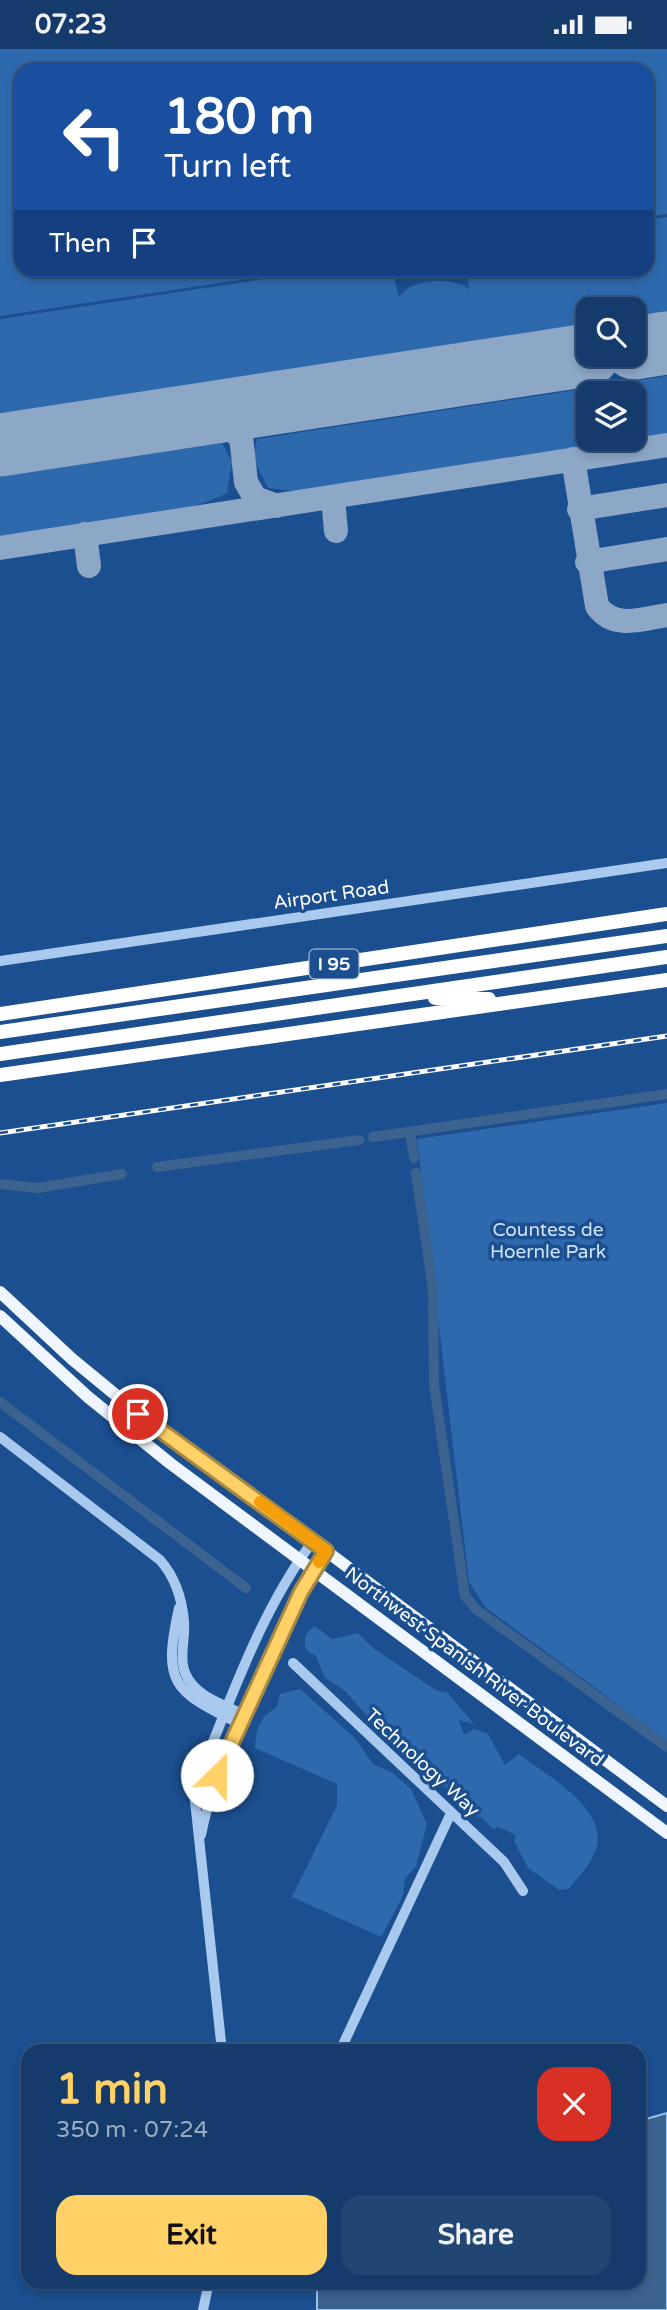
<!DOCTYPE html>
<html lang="en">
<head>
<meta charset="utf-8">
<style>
	body { margin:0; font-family:"Varela Round",sans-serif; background:#214673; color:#f1f3f6; height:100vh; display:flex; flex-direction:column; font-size:26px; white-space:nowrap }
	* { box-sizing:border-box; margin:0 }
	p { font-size:23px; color:#9dadc1 }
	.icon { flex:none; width:38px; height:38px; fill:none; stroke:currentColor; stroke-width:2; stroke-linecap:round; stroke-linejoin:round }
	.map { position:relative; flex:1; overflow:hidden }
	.drawer { position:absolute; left:21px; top:1995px; width:625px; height:245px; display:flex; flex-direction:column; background:#143b6b; border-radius:21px; box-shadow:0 4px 10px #0003,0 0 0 2px #33557e }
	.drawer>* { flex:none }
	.banner { position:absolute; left:14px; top:14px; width:640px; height:214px; border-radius:21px; box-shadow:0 4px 10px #0003,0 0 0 2px #33557e; background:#1a4fa0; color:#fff; overflow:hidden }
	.controls { position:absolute; left:576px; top:248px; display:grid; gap:14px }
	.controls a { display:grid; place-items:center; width:70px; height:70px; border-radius:14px; background:#143b6b; box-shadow:0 4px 10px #0003,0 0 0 2px #33557e; font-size:35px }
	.pin { position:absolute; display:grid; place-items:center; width:60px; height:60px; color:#fff; margin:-30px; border:4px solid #fff; border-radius:50%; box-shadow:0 2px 7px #0007 }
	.me { position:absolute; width:77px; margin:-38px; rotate:23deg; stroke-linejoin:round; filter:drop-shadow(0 0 5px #0008) }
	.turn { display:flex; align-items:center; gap:24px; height:147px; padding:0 35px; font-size:32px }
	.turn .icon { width:91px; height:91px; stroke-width:2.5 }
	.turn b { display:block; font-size:49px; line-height:60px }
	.then { display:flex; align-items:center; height:66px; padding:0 35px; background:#0003; gap:14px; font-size:26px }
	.round { display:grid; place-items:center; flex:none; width:74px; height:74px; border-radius:21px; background:#214673 }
	.summary { display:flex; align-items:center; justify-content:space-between; height:119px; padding:0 35px }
	h1 { font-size:42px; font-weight:800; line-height:52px; color:#ffd166 }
	.primary-button { display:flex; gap:14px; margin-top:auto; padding:14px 35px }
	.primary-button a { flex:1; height:80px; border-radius:21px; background:#ffd166; color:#111; font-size:28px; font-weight:800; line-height:80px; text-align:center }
	.primary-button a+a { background:#214673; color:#f1f3f6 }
	.status { display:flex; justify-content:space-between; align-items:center; height:49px; padding:0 35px; background:#143b6b; direction:ltr }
	.status svg { height:19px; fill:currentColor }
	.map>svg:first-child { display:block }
</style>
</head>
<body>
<div class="status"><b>07:23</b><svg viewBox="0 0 49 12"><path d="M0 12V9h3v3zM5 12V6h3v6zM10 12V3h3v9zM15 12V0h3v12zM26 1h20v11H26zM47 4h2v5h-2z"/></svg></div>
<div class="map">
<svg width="667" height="2261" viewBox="0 0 667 2261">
	<rect width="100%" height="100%" fill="#1b4f8f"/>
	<!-- green -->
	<path fill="#2e69ad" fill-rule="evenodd" d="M0 0H667V165L648 168V21H21V220L306 221 0 267Z
		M667 168V264L634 269V261H588V276L0 365V270L323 221H392L399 248C411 229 453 227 469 240L467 221 648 220V171Z
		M667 327V387L552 408 302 443 268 439 253 409 257 390ZM588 345H634V390H588Z
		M222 394 232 413 227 444C162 476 71 480 0 487V428Z
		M667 1054V1697L613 1652 486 1559 469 1533 417 1090Z
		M315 1577 332 1590 358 1584 373 1599 437 1642 447 1643 474 1675 459 1671 464 1686 474 1680 488 1685 505 1716 519 1705C546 1726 615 1763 594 1805 589 1817 577 1829 569 1840L559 1841 528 1819 514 1792 516 1786 498 1778 493 1780 482 1769 472 1766 445 1738 409 1713 391 1686 378 1680 375 1671 367 1667 345 1642 325 1629 316 1607 306 1601C303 1589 305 1584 315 1577Z
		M300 1640 356 1690 373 1715 393 1724 411 1740 427 1775 416 1817 405 1830 403 1847 381 1888 292 1848 337 1756V1735L255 1699C256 1679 259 1669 277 1658L280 1645Z"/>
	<!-- water -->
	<path fill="#3c6290" stroke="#9cc4f0" stroke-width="2" d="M667 2064V2261H317V2233H639V2072Z"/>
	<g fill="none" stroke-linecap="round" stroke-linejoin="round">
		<!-- canal -->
		<path stroke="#3c6290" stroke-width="10" d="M410 1083 414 1109
			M373 1088 667 1045
			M157 1118 359 1091
			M416 1124 433 1242 434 1336 465 1547 477 1561 667 1698
			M0 1135 38 1139 122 1125
			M0 1353 246 1539"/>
		<!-- taxiway -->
		<path stroke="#8da7c7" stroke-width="24" d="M261 356 248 365 240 379 246 433 255 449 277 457
			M210 364 229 372 239 388
			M573 410 597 557C614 581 642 570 667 566
			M333 449 336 482
			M579 460 667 446
			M85 485 89 517
			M0 499 667 396
			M587 513 667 500"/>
		<!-- runway -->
		<path stroke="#8da7c7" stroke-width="63" d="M634 299 667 294
			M0 396 588 306"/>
		<!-- minor -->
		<path stroke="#a9c9ee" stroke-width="10" d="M0 912 667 814
			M0 1388 160 1511C175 1528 182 1550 184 1572 186 1594 175 1616 192 1635 204 1650 227 1657 244 1666
			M179 1559C162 1635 173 1642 240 1675
			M293 1614 504 1813 523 1842
			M201 1786C212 1729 238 1679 263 1626 282 1584 300 1540 326 1501
			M222 2002 194 1743C199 1721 209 1703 217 1683 243 1617 271 1548 313 1492
			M340 2002 451 1764
			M203 2261 209 2233"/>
		<!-- major -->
		<path stroke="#f0f6ff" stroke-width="12" d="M0 1243 72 1310 151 1375 290 1475 667 1757
			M0 1267 88 1348 171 1415 667 1784"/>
		<!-- highway -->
		<path stroke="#fff" stroke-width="14" d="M435 949 489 950
			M0 965 667 865
			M0 983 667 887
			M0 1005 667 908
			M0 1026 667 931"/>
		<!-- rail casing -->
		<g stroke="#fff" stroke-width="5">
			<path id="rail" d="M0 1084 667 987"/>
		</g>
		<!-- rail -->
		<use href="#rail" stroke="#1b4f8f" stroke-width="2.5" stroke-dasharray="8" stroke-linecap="butt"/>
	</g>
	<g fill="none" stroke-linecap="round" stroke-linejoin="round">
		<!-- route casing -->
		<g stroke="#a68842" stroke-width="18">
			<path id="route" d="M138 1365 326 1502 301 1543 217 1726"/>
		</g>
		<!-- route -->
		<use href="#route" stroke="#ffd166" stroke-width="12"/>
		<!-- slow -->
		<path stroke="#f59e0b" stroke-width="12" d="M260 1453 326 1502 319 1513"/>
	</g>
	<g text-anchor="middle" stroke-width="7" stroke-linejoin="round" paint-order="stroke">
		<!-- shield labels -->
		<rect fill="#1b4f8f" stroke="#bbcadd" stroke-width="2" x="309.5" y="900.5" width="49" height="29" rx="5"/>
		<g font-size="18" font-weight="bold" fill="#fff">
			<text x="334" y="921">I 95</text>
		</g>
		<!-- street labels -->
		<g font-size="19" fill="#fff" stroke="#1b4f8f">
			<text transform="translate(331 845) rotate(-8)" y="7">Airport Road</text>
			<text transform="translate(475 1617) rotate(37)" y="7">Northwest Spanish River Boulevard</text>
			<text transform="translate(423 1713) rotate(43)" y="7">Technology Way</text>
		</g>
		<!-- park labels -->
		<g font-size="19" fill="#cfe3fa" stroke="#1b4f8f">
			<text x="548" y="1187">Countess de<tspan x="548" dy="22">Hoernle Park</tspan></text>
		</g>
	</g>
</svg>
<div class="controls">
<a><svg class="icon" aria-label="search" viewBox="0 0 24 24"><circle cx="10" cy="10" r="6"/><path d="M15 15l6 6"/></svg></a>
<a><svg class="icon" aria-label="layers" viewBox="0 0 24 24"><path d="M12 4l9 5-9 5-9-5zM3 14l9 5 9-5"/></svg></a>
</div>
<div class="pin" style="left:138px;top:1365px;background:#d93025"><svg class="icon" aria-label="arrive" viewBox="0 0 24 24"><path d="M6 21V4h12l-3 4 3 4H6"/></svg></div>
<svg class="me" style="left:217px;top:1726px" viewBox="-20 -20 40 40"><circle r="19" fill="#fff"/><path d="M0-13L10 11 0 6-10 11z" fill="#ffd166"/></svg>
<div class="banner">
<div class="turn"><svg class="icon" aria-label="left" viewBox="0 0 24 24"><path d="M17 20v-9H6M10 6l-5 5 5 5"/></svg><div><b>180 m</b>Turn left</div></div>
<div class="then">Then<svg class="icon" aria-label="arrive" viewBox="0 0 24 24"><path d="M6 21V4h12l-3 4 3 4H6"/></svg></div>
</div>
<section class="drawer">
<div class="summary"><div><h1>1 min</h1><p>350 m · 07:24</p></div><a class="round" style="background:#d93025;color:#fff"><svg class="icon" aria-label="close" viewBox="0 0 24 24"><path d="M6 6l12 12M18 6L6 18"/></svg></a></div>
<div class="primary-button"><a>Exit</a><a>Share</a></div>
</section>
</div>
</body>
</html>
